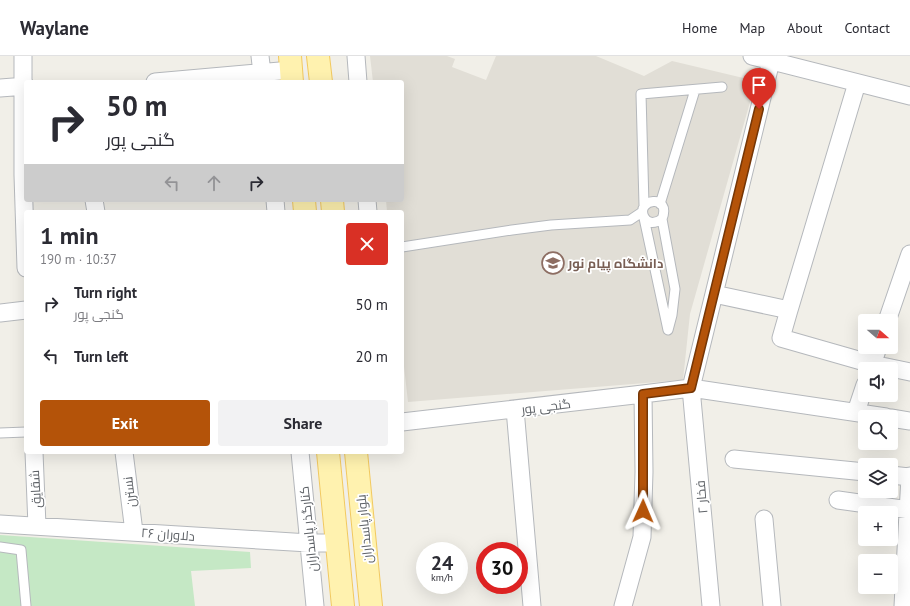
<!DOCTYPE html>
<html lang="en">
<head>
<meta charset="utf-8">
<style>
	body { margin:0; font-family:"PT Sans",Cairo,sans-serif; background:#f2f2f3; color:#2b2b33; height:100vh; display:flex; flex-direction:column; font-size:15px; white-space:nowrap }
	* { box-sizing:border-box; margin:0 }
	p { font-size:13px; color:#7c7c81 }
	.icon { flex:none; width:22px; height:22px; fill:none; stroke:currentColor; stroke-width:2; stroke-linecap:round; stroke-linejoin:round }
	.map { position:relative; flex:1; overflow:hidden }
	.sheet { position:absolute; left:24px; top:154px; width:380px; height:244px; display:flex; flex-direction:column; background:#fff; border-radius:4px; box-shadow:0 4px 16px #0002 }
	.sheet>* { flex:none }
	.guide { position:absolute; left:24px; top:24px; width:380px; height:122px; border-radius:4px; box-shadow:0 4px 16px #0002; background:#fff; color:#2b2b33; overflow:hidden }
	.needle { width:26px; rotate:110deg }
	.buttons { position:absolute; left:858px; top:258px; display:grid; gap:8px }
	.buttons a { display:grid; place-items:center; width:40px; height:40px; border-radius:4px; background:#fff; box-shadow:0 4px 16px #0002; font-size:20px }
	.speed { position:absolute; left:416px; top:486px; display:flex; gap:8px; font-size:20px; font-weight:700; text-align:center }
	.speed>* { display:grid; place-content:center; width:52px; height:52px; border-radius:50%; background:#fff; box-shadow:0 4px 16px #0002; line-height:1 }
	.speed small { font-size:10px; font-weight:400 }
	.speed .limit { border:6px solid #d22; background:#fff; color:#111 }
	.pin { position:absolute; display:grid; place-items:center; width:34px; height:34px; color:#fff; margin:-41px -17px; border-radius:50% 50% 50% 0; rotate:-45deg; box-shadow:0 0 4px #0007 }
	.pin .icon { rotate:45deg }
	.me { position:absolute; width:44px; margin:-22px; rotate:1deg; stroke-linejoin:round; filter:drop-shadow(0 0 3px #0008) }
	.turn { display:flex; align-items:center; gap:14px; height:84px; padding:0 16px; font-size:18px }
	.turn .icon { width:52px; height:52px; stroke-width:2.5 }
	.turn b { display:block; font-size:28px; line-height:34px }
	.lanes { display:flex; align-items:center; height:38px; padding:0 16px; background:#0003; justify-content:center; gap:20px; direction:ltr }
	.lanes .off { opacity:.35 }
	.round { display:grid; place-items:center; flex:none; width:42px; height:42px; border-radius:4px; background:#f2f2f3 }
	.headline { display:flex; align-items:center; justify-content:space-between; height:68px; padding:0 16px }
	h1 { font-size:24px; font-weight:700; line-height:30px }
	.button { display:flex; gap:8px; margin-top:auto; padding:8px 16px }
	.button a { flex:1; height:46px; border-radius:4px; background:#b45309; color:#fff; font-size:16px; font-weight:700; line-height:46px; text-align:center }
	.button a+a { background:#f2f2f3; color:#2b2b33 }
	ul { padding:0; list-style:none }
	li { display:flex; align-items:center; gap:12px; height:52px; padding:0 16px }
	li div { flex:1 }
	li b { display:block; font-size:15px }
	li em { font-style:normal }
	header { display:flex; align-items:center; gap:24px; box-sizing:border-box; height:56px; padding:0 20px; background:#fff; border-bottom:1px solid #e1e1e2 }
	header strong { font-size:19px }
	nav { display:flex; gap:22px; margin-inline-start:auto; font-size:14px }
	.map>svg:first-child { display:block }
</style>
</head>
<body>
<header>
<strong>Waylane</strong>
<nav><a>Home</a><a>Map</a><a>About</a><a>Contact</a></nav>
</header>
<div class="map">
<svg width="910" height="550" viewBox="0 0 910 550">
	<rect width="100%" height="100%" fill="#f1efe8"/>
	<!-- education -->
	<path fill="#e1ded6" d="M370 0H447L455 3 452 11 486 24 496 0H596L644 20 672 5 756 25 690 258 683 324 408 346 402 293V156H387L386 144H402V26H373Z"/>
	<!-- green -->
	<path fill="#c5e8c5" d="M0 479 250 496 251 512 191 515 195 550H0Z"/>
	<g fill="none" stroke-linecap="round" stroke-linejoin="round">
		<!-- service casing -->
		<g stroke="#b5b8bc" stroke-width="11">
			<path id="service" d="M660 148 695 34
				M644 149 641 38 722 31
				M644 162 668 274 672 259 675 233 662 163C672 137 635 143 644 161 648 169 656 167 662 163
				M402 191 512 174 551 169 630 164 642 156
				M0 377 26 376
				M0 491 21 494 26 550"/>
		</g>
		<!-- minor casing -->
		<g stroke="#b5b8bc" stroke-width="19">
			<path id="minor" d="M23 0V119L26 212
				M260 0 263 26
				M356 0 358 26
				M752 0 910 40
				M155 26 291 14
				M0 32 26 30
				M94 144 96 156
				M275 144 276 156
				M367 144 368 156
				M714 238 789 254 857 27
				M789 254 781 282 872 308 910 316
				M0 257 26 254
				M887 265 910 198
				M871 313 878 291
				M515 353 532 550
				M856 356 865 329
				M891 362 910 365
				M402 366 643 338 691 332 886 361
				M34 396 37 470
				M124 396 134 476
				M300 396 315 550
				M734 403 865 416
				M891 419 910 421
				M838 444 910 454
				M764 463 772 550
				M0 468 309 487H337
				M623 550 642 481 644 416 643 338
				M711 550 691 332 771 5
				M903 550 910 420"/>
		</g>
		<!-- primary casing -->
		<g stroke="#f2c960" stroke-width="24">
			<path id="primary" d="M290 0 292 26
				M318 0 321 26
				M304 144 305 156
				M332 144 333 156
				M328 396 343 550
				M356 396 371 550"/>
		</g>
		<!-- service -->
		<use href="#service" stroke="#fff" stroke-width="9"/>
		<!-- minor -->
		<use href="#minor" stroke="#fff" stroke-width="17"/>
		<!-- primary -->
		<use href="#primary" stroke="#fff2af" stroke-width="22"/>
	</g>
	<g fill="none" stroke-linecap="round" stroke-linejoin="round">
		<!-- route casing -->
		<g stroke="#753606" stroke-width="10">
			<path id="route" d="M643 455V338L691 332 759 53"/>
		</g>
		<!-- route -->
		<use href="#route" stroke="#b45309" stroke-width="7"/>
	</g>
	<!-- icons -->
	<defs>
		<g id="university-ring" transform="scale(1.15)"><circle r="9.5" fill="#fff" stroke="#8d6e63" stroke-width="1.5"/><path d="M0-5L7-2L0 1L-7-2ZM-4 1L0 2.5L4 1V4Q0 6-4 4Z" fill="#8d6e63"/></g>
	</defs>
	<g fill-rule="evenodd">
		<use href="#university-ring" x="553" y="207"/>
	</g>
	<g text-anchor="middle" stroke-width="3.5" stroke-linejoin="round" paint-order="stroke">
		<!-- education labels -->
		<g font-size="13" font-weight="bold" fill="#785e54" stroke="#fff" text-anchor="start">
			<text x="568" y="212">دانشگاه پیام نور</text>
		</g>
		<!-- street labels -->
		<g font-size="13" fill="#5f6368" stroke="#fff">
			<text transform="translate(546 350) rotate(-7)" y="5">گنجی پور</text>
			<text transform="translate(35 433) rotate(-93)" y="5">شقایق</text>
			<text transform="translate(129 436) rotate(-97)" y="5">نسترن</text>
			<text transform="translate(701 441) rotate(-95)" y="5">فخار ۲</text>
			<text transform="translate(308 473) rotate(-96)" y="5">کنارگذر پاسداران</text>
			<text transform="translate(364 473) rotate(-96)" y="5">بلوار پاسداران</text>
			<text transform="translate(168 478) rotate(4)" y="5">دلاوران ۲۶</text>
		</g>
	</g>
</svg>
<div class="buttons">
<a><svg class="needle" viewBox="-14 -14 28 28"><path d="M0-13l5 13h-10z" fill="#e53935"/><path d="M0 13l5-13h-10z" fill="#7c7c81"/></svg></a>
<a><svg class="icon" aria-label="sound" viewBox="0 0 24 24"><path d="M4 9h4l5-4v14l-5-4H4zM17 9q2 3 0 6"/></svg></a>
<a><svg class="icon" aria-label="search" viewBox="0 0 24 24"><circle cx="10" cy="10" r="6"/><path d="M15 15l6 6"/></svg></a>
<a><svg class="icon" aria-label="layers" viewBox="0 0 24 24"><path d="M12 4l9 5-9 5-9-5zM3 14l9 5 9-5"/></svg></a>
<a>+</a>
<a>−</a>
</div>
<div class="speed"><div>24<small>km/h</small></div><div class="limit">30</div></div>
<div class="pin" style="left:759px;top:53px;background:#d93025"><svg class="icon" aria-label="arrive" viewBox="0 0 24 24"><path d="M6 21V4h12l-3 4 3 4H6"/></svg></div>
<svg class="me" style="left:643px;top:455px" viewBox="-20 -20 40 40"><path d="M0-17L14 15 0 8-14 15z" fill="#b45309" stroke="#fff" stroke-width="4"/></svg>
<div class="guide">
<div class="turn"><svg class="icon" aria-label="right" viewBox="0 0 24 24"><path d="M7 20v-9h11M14 6l5 5-5 5"/></svg><div><b>50 m</b>گنجی پور</div></div>
<div class="lanes"><svg class="icon off" aria-label="left" viewBox="0 0 24 24"><path d="M17 20v-9H6M10 6l-5 5 5 5"/></svg><svg class="icon off" aria-label="ahead" viewBox="0 0 24 24"><path d="M12 20V5M6 11l6-6 6 6"/></svg><svg class="icon" aria-label="right" viewBox="0 0 24 24"><path d="M7 20v-9h11M14 6l5 5-5 5"/></svg></div>
</div>
<section class="sheet">
<div class="headline"><div><h1>1 min</h1><p>190 m · 10:37</p></div><a class="round" style="background:#d93025;color:#fff"><svg class="icon" aria-label="close" viewBox="0 0 24 24"><path d="M6 6l12 12M18 6L6 18"/></svg></a></div>
<ul>
<li><svg class="icon" aria-label="right" viewBox="0 0 24 24"><path d="M7 20v-9h11M14 6l5 5-5 5"/></svg><div><b>Turn right</b><p>گنجی پور</p></div><em>50 m</em></li>
<li><svg class="icon" aria-label="left" viewBox="0 0 24 24"><path d="M17 20v-9H6M10 6l-5 5 5 5"/></svg><div><b>Turn left</b></div><em>20 m</em></li>
</ul>
<div class="button"><a>Exit</a><a>Share</a></div>
</section>
</div>
</body>
</html>
